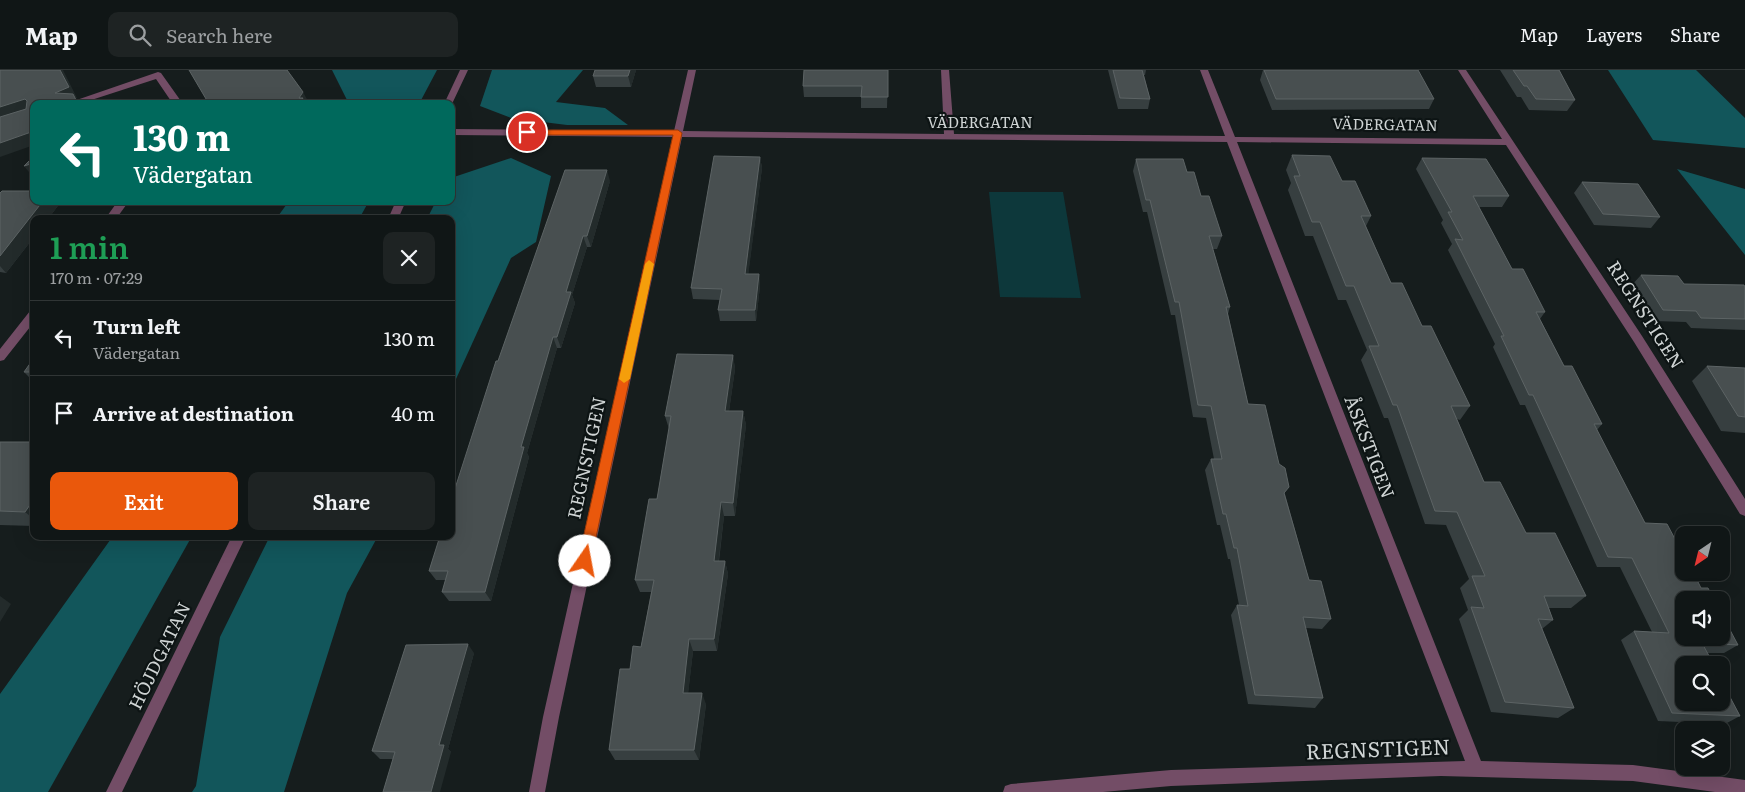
<!DOCTYPE html>
<html lang="en">
<head>
<meta charset="utf-8">
<style>
	body { margin:0; font-family:Literata,serif; background:#1e2323; color:#f1f3f6; height:100vh; display:flex; flex-direction:column; font-size:19px; white-space:nowrap }
	* { box-sizing:border-box; margin:0 }
	p { font-size:16px; color:#9c9fa1 }
	.icon { flex:none; width:28px; height:28px; fill:none; stroke:currentColor; stroke-width:2; stroke-linecap:round; stroke-linejoin:round }
	.map { position:relative; flex:1; overflow:hidden }
	.drawer { position:absolute; left:30px; top:145px; width:425px; height:325px; display:flex; flex-direction:column; background:#101616; border-radius:10px; box-shadow:0 5px 20px #0002,0 0 0 1px #303535 }
	.drawer>* { flex:none }
	.banner { position:absolute; left:30px; top:30px; width:425px; height:105px; border-radius:10px; box-shadow:0 5px 20px #0002,0 0 0 1px #303535; background:#00695c; color:#fff; overflow:hidden }
	.needle { width:32px; rotate:215deg }
	.controls { position:absolute; left:1675px; top:456px; display:grid; gap:10px }
	.controls a { display:grid; place-items:center; width:55px; height:55px; border-radius:10px; background:#101616; box-shadow:0 5px 20px #0002,0 0 0 1px #303535; font-size:25px }
	.pin { position:absolute; display:grid; place-items:center; width:42px; height:42px; color:#fff; margin:-21px; border:2px solid #fff; border-radius:50%; box-shadow:0 1px 5px #0007 }
	.me { position:absolute; width:55px; margin:-28px; rotate:12deg; stroke-linejoin:round; filter:drop-shadow(0 0 4px #0008) }
	.turn { display:flex; align-items:center; gap:18px; height:105px; padding:0 20px; font-size:22px }
	.turn .icon { width:65px; height:65px; stroke-width:2.5 }
	.turn b { display:block; font-size:35px; line-height:42px }
	.round { display:grid; place-items:center; flex:none; width:52px; height:52px; border-radius:10px; background:#1e2323 }
	.head { display:flex; align-items:center; justify-content:space-between; height:85px; padding:0 20px }
	h1 { font-size:30px; font-weight:600; line-height:38px; color:#1e9e55 }
	.cta { display:flex; gap:10px; margin-top:auto; padding:10px 20px }
	.cta a { flex:1; height:58px; border-radius:10px; background:#ea580c; color:#fff; font-size:20px; font-weight:600; line-height:58px; text-align:center }
	.cta a+a { background:#1e2323; color:#f1f3f6 }
	ul { padding:0; list-style:none }
	li { display:flex; align-items:center; gap:15px; height:75px; padding:0 20px; border-top:1px solid #303535 }
	li div { flex:1 }
	li b { display:block; font-size:19px }
	li em { font-style:normal }
	header { display:flex; align-items:center; gap:30px; box-sizing:border-box; height:70px; padding:0 25px; background:#101616; border-bottom:1px solid #303535 }
	header strong { font-size:24px }
	nav { display:flex; gap:28px; margin-inline-start:auto; font-size:18px }
	.search { width:350px; height:45px; background:#1e2323; display:flex; align-items:center; gap:12px; box-sizing:border-box; padding:0 18px; border-radius:10px; color:#9c9fa1; font-size:19px }
	.map>svg:first-child { display:block }
</style>
</head>
<body>
<header>
<strong>Map</strong>
<div class="search"><svg class="icon" aria-label="search" viewBox="0 0 24 24"><circle cx="10" cy="10" r="6"/><path d="M15 15l6 6"/></svg>Search here</div>
<nav><a>Map</a><a>Layers</a><a>Share</a></nav>
</header>
<div class="map">
<svg width="1745" height="722" viewBox="0 0 1745 722">
	<rect width="100%" height="100%" fill="#161d1d"/>
	<!-- green -->
	<path fill="#0d383b" d="M989 122H1063L1081 228 1000 227Z"/>
	<!-- forest -->
	<path fill="#12565b" d="M332 0H437L419 34H349Z
		M492 0H583L556 32 605 38 628 55H567L511 48 480 36Z
		M1608 0H1696L1745 48V78L1653 70Z
		M511 88 551 106 536 172 511 188 451 320V149H427L436 131H451V108Z
		M1677 99 1745 119V185Z
		M289 131H369L359 149H276Z
		M113 466H192L48 722H0V624Z
		M270 466H378L347 523 284 722H192L196 716 220 567Z"/>
	<g fill="none" stroke-linecap="round" stroke-linejoin="round">
		<!-- minor -->
		<path fill="#734d66" fill-rule="evenodd" d="M688 0H696L683 61 944 64 941 0H949L954 64 1225 66 1200 0H1208L1235 67 1502 69 1458 0H1466L1642 266 1745 429V446L1740 444 1634 272 1506 75 1237 72 1481 691 1633 695 1745 710V722H1715L1633 711 1441 706 1171 716 1103 722H1003L1005 716 1011 714 1171 700 1465 691 1227 72 682 67 559 647 545 722H529L543 647 673 67 451 65V59L674 61Z
			M158 2 161 3 183 34H173L156 9 79 34H65Z
			M118 131H129L116 149H105Z
			M34 240V252L4 290 0 291V279L30 241Z"/>
		<!-- tertiary -->
		<path fill="#734d66" fill-rule="evenodd" d="M460 0H468L451 36V34H444Z
			M396 131H406L398 149H388Z
			M232 466H246L122 722H106Z"/>
	</g>
	<!-- wall -->
	<path fill="#373f40" d="M636 0 631 17H596L593 6Z
		M888 0 887 38H861V27H804L803 16Z
		M1108 0H1146L1145 5H1144L1150 29 1148 39H1118Z
		M1263 0 1434 29 1429 39 1272 40 1260 10Z
		M1500 0H1559L1575 30 1567 41 1529 40 1521 27H1517Z
		M1292 85 1342 111 1371 146 1366 156 1391 213 1422 256 1470 336 1460 350 1457 349 1484 412 1526 463 1586 526 1571 538H1549L1553 550 1542 559 1574 638 1558 648 1491 642 1459 549 1468 540 1460 518 1469 509 1446 455 1425 454 1388 348H1384L1361 290 1367 280 1346 230H1338L1313 166H1305L1288 120 1291 113 1286 100Z
		M760 87 762 98 748 204H759L760 216 756 251H720L718 240 720 230 693 229 691 218Z
		M1422 88 1509 126 1502 137H1479L1512 199 1545 242 1540 249 1564 296 1602 354 1597 360 1645 453 1701 518 1738 575 1724 583H1707L1740 646 1725 654 1658 651 1621 570 1634 561 1652 562 1620 497H1597L1525 335H1520L1493 277 1495 274 1448 180 1452 174 1441 153 1443 150 1416 99Z
		M1136 89 1187 102 1201 126 1222 166 1217 179H1213L1230 237 1228 244 1248 334 1285 424 1309 510 1331 549 1322 559 1306 558 1323 628 1315 638 1248 634 1231 545 1237 535H1239L1230 489H1228L1220 455H1217L1205 400 1211 389H1214L1206 348 1193 347 1175 245H1171L1147 142H1143L1133 101Z
		M610 111 591 177H587L572 225 575 233 561 278H557L527 383 529 387 491 531H449L442 522 446 510H436L429 501 498 291Z
		M1582 112 1660 147 1651 158 1594 155 1574 123Z
		M0 123 34 131H59L60 133 48 149H34V167L6 203 0 202Z
		M184 131H252L250 134H186Z
		M1641 205 1684 214 1745 217V260L1691 258 1686 252 1654 251 1631 216Z
		M733 285 735 299 729 341H743L746 355 735 446H724L719 491H725L728 504 717 581H693L688 623 706 634 699 690H615L609 680 630 599 641 577 651 522H640L635 510 657 429 669 359 665 346Z
		M34 288V312L24 302Z
		M1707 296 1745 298V363L1721 361 1692 311Z
		M0 372H34V456L0 455Z
		M474 583 448 679 451 682 393 689H380L372 681Z"/>
	<!-- shaded-wall -->
	<path fill="#232b2b" d="M60 0H63L77 28H76L80 34H78L55 23Z
		M630 0H636L631 17 628 6Z
		M303 22 309 33 308 34H299V28Z
		M25 29 33 40 0 51V37Z
		M34 61V75L0 87V73Z
		M760 87 762 98 747 215 745 204Z
		M34 93V107H33L24 96Z
		M607 100 610 111 591 177 587 166Z
		M43 131H59L60 133 48 149H34V167L6 203 0 196V186Z
		M583 166 587 177 572 225 575 233 561 278 557 267 566 222Z
		M759 204 760 216 756 251 755 240Z
		M553 267 557 278 527 383 529 387 491 531 485 522 521 377Z
		M733 285 735 299 727 355 725 341Z
		M743 341 746 355 735 446 733 433Z
		M34 429V449L25 442Z
		M721 432 724 446 717 504 714 491Z
		M725 491 728 504 717 581 714 569Z
		M0 526 11 534 0 552Z
		M689 569 693 581 687 634 683 623Z
		M468 574 474 583 448 679 451 682 440 722H431L439 675Z
		M702 623 706 634 699 690 694 680Z"/>
	<!-- building -->
	<path fill="#484f50" stroke="#5d6465" d="M0 0H60L69 17 55 23 73 24 78 34H34V61L0 73V47L26 39 27 31 25 29 0 37Z
		M189 0H287L303 22 299 28H303L299 34H209Z
		M595 0H630L628 6H593Z
		M804 0H888V27H861L862 16H803Z
		M1113 0H1142L1150 29 1120 28Z
		M1264 0H1418L1434 29H1276Z
		M1513 0H1559L1575 30 1536 29 1527 16H1524Z
		M1292 85 1330 86 1342 111H1355L1371 146H1361L1391 213H1402L1422 256H1431L1470 336H1451L1484 412H1500L1526 463H1555L1586 526H1544L1553 550 1538 549 1574 638 1505 632 1471 537 1484 538 1472 506H1485L1457 442 1435 441 1397 335H1393L1369 276H1379L1354 216H1346L1320 152H1312L1294 106H1300Z
		M34 86V93L24 96Z
		M714 86 760 87 745 204H759L755 240H718L722 219 691 218Z
		M1422 88 1486 89 1509 126H1473L1512 199H1523L1545 242H1536L1564 296H1572L1602 354H1594L1645 453 1667 454 1684 486V502H1693L1701 518H1708L1714 530H1684V568H1721V543L1738 575 1702 573 1714 595H1684V632H1721V610L1740 646 1672 643 1634 561 1669 563 1632 488 1608 487 1533 325H1529L1501 266H1504L1455 169 1463 170 1448 142H1452Z
		M1136 89H1183L1187 102H1194L1201 126H1209L1222 166H1209L1230 237H1226L1248 334 1265 335 1279 394 1285 398 1289 417 1284 423 1309 510 1321 511 1331 549 1303 547 1323 628 1255 625 1237 535 1248 536 1237 478H1234L1226 444H1223L1211 389H1222L1211 336 1198 335 1179 232H1175L1150 130H1146Z
		M565 100H607L587 166H583L566 222H571L557 267H553L521 377H524L485 522H442L448 501H429L440 466H451V431L496 291H498Z
		M1582 112 1638 114 1660 147 1603 144Z
		M2 121H34V131H43L0 186V123Z
		M1641 205 1678 206 1684 214 1744 215 1745 217V249L1701 248 1696 241 1663 240Z
		M677 284 733 285 725 341H743L733 433 721 432 714 491H725L714 569H689L683 623H702L694 680H609L620 599H630L633 576 641 577 654 510H635L649 429H657L671 346H665Z
		M34 288V302H24Z
		M1707 296 1745 298V347L1738 346Z
		M0 372H34V429L25 442 0 441Z
		M468 574 439 675H444L431 722H383L395 682 372 681 406 575Z"/>
	<!-- route -->
	<path fill="#ea580c" stroke="#983908" d="M524 60H678L682 63 591 491 585 496 578 491 673 65H527L522 62Z"/>
	<!-- slow -->
	<path fill="#f59e0b" d="M649 190 654 194 630 309 624 313 619 309 645 194Z"/>
	<g text-anchor="middle" stroke-width="4.5" stroke-linejoin="round" paint-order="stroke">
		<!-- far-street labels -->
		<g font-size="15" fill="#cfd4d4" stroke="#0d1414">
			<text x="980" y="58">VÄDERGATAN</text>
			<text transform="translate(1385 55) rotate(1)" y="5">VÄDERGATAN</text>
		</g>
		<!-- street labels -->
		<g font-size="18" fill="#cfd4d4" stroke="#0d1414">
			<text transform="translate(1645 245) rotate(57)" y="6">REGNSTIGEN</text>
			<text transform="translate(1369 377) rotate(69)" y="6">ÅSKSTIGEN</text>
			<text transform="translate(587 388) rotate(-78)" y="6">REGNSTIGEN</text>
			<text transform="translate(160 586) rotate(-64)" y="6">HÖJDGATAN</text>
		</g>
		<!-- near-street labels -->
		<g font-size="21" fill="#cfd4d4" stroke="#0d1414">
			<text transform="translate(1378 680) rotate(-2)" y="7">REGNSTIGEN</text>
		</g>
	</g>
</svg>
<div class="controls">
<a><svg class="needle" viewBox="-14 -14 28 28"><path d="M0-13l5 13h-10z" fill="#e53935"/><path d="M0 13l5-13h-10z" fill="#9c9fa1"/></svg></a>
<a><svg class="icon" aria-label="sound" viewBox="0 0 24 24"><path d="M4 9h4l5-4v14l-5-4H4zM17 9q2 3 0 6"/></svg></a>
<a><svg class="icon" aria-label="search" viewBox="0 0 24 24"><circle cx="10" cy="10" r="6"/><path d="M15 15l6 6"/></svg></a>
<a><svg class="icon" aria-label="layers" viewBox="0 0 24 24"><path d="M12 4l9 5-9 5-9-5zM3 14l9 5 9-5"/></svg></a>
</div>
<div class="pin" style="left:527px;top:62px;background:#d93025"><svg class="icon" aria-label="arrive" viewBox="0 0 24 24"><path d="M6 21V4h12l-3 4 3 4H6"/></svg></div>
<svg class="me" style="left:585px;top:491px" viewBox="-20 -20 40 40"><circle r="19" fill="#fff"/><path d="M0-13L10 11 0 6-10 11z" fill="#ea580c"/></svg>
<div class="banner">
<div class="turn"><svg class="icon" aria-label="left" viewBox="0 0 24 24"><path d="M17 20v-9H6M10 6l-5 5 5 5"/></svg><div><b>130 m</b>Vädergatan</div></div>
</div>
<section class="drawer">
<div class="head"><div><h1>1 min</h1><p>170 m · 07:29</p></div><a class="round"><svg class="icon" aria-label="close" viewBox="0 0 24 24"><path d="M6 6l12 12M18 6L6 18"/></svg></a></div>
<ul>
<li><svg class="icon" aria-label="left" viewBox="0 0 24 24"><path d="M17 20v-9H6M10 6l-5 5 5 5"/></svg><div><b>Turn left</b><p>Vädergatan</p></div><em>130 m</em></li>
<li><svg class="icon" aria-label="arrive" viewBox="0 0 24 24"><path d="M6 21V4h12l-3 4 3 4H6"/></svg><div><b>Arrive at destination</b></div><em>40 m</em></li>
</ul>
<div class="cta"><a>Exit</a><a>Share</a></div>
</section>
</div>
</body>
</html>
